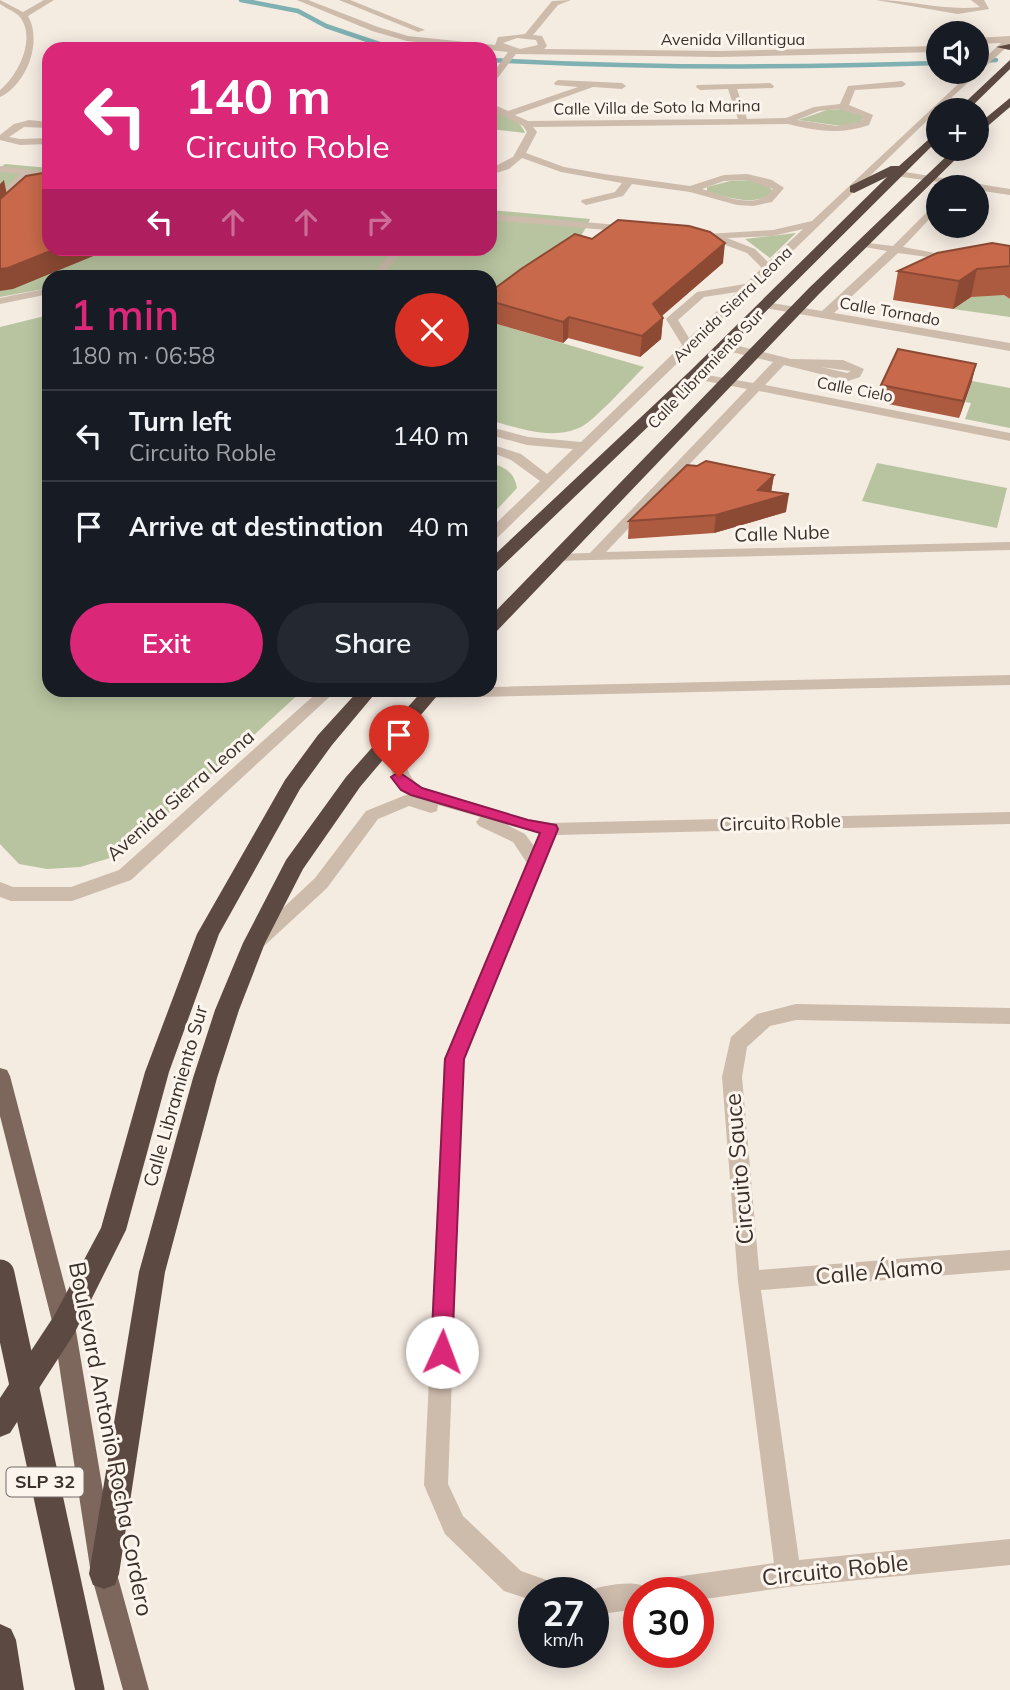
<!DOCTYPE html>
<html lang="en">
<head>
<meta charset="utf-8">
<style>
	body { margin:0; font-family:Mulish,sans-serif; background:#242831; color:#f1f3f6; height:100vh; display:flex; flex-direction:column; font-size:26px; white-space:nowrap }
	* { box-sizing:border-box; margin:0 }
	p { font-size:23px; color:#9ea1a6 }
	.icon { flex:none; width:38px; height:38px; fill:none; stroke:currentColor; stroke-width:2; stroke-linecap:round; stroke-linejoin:round }
	.map { position:relative; flex:1; overflow:hidden }
	.panel { position:absolute; left:42px; top:270px; width:455px; height:427px; display:flex; flex-direction:column; background:#171b24; border-radius:21px; box-shadow:0 4px 18px #0003 }
	.panel>* { flex:none }
	.top-card { position:absolute; left:42px; top:42px; width:455px; height:214px; border-radius:21px; box-shadow:0 4px 18px #0003; background:#db2777; color:#fff; overflow:hidden }
	.fabs { position:absolute; left:926px; top:21px; display:grid; gap:14px }
	.fabs a { display:grid; place-items:center; width:63px; height:63px; border-radius:50%; background:#171b24; box-shadow:0 4px 18px #0003; font-size:35px }
	.speed { position:absolute; left:518px; top:1577px; display:flex; gap:14px; font-size:35px; font-weight:700; text-align:center }
	.speed>* { display:grid; place-content:center; width:91px; height:91px; border-radius:50%; background:#171b24; box-shadow:0 4px 18px #0003; line-height:1 }
	.speed small { font-size:18px; font-weight:400 }
	.speed .limit { border:10px solid #d22; background:#fff; color:#111 }
	.pin { position:absolute; display:grid; place-items:center; width:60px; height:60px; color:#fff; margin:-72px -30px; border-radius:50% 50% 50% 0; rotate:-45deg; box-shadow:0 0 7px #0007 }
	.pin .icon { rotate:45deg }
	.me { position:absolute; width:77px; margin:-38px; rotate:2deg; stroke-linejoin:round; filter:drop-shadow(0 0 5px #0008) }
	.turn { display:flex; align-items:center; gap:24px; height:147px; padding:0 28px; font-size:32px }
	.turn .icon { width:91px; height:91px; stroke-width:2.5 }
	.turn b { display:block; font-size:49px; line-height:60px }
	.lanes { display:flex; align-items:center; height:66px; padding:0 28px; background:#0003; justify-content:center; gap:35px; direction:ltr }
	.lanes .off { opacity:.35 }
	.round { display:grid; place-items:center; flex:none; width:74px; height:74px; border-radius:37px; background:#242831 }
	.head { display:flex; align-items:center; justify-content:space-between; height:119px; padding:0 28px }
	h1 { font-size:42px; font-weight:600; line-height:52px; color:#db2777 }
	.button { display:flex; gap:14px; margin-top:auto; padding:14px 28px }
	.button a { flex:1; height:80px; border-radius:42px; background:#db2777; color:#fff; font-size:28px; font-weight:600; line-height:80px; text-align:center }
	.button a+a { background:#242831; color:#f1f3f6 }
	ul { padding:0; list-style:none }
	li { display:flex; align-items:center; gap:21px; height:91px; padding:0 28px; border-top:2px solid #363941 }
	li div { flex:1 }
	li b { display:block; font-size:26px }
	li em { font-style:normal }
	.map>svg:first-child { display:block }
</style>
</head>
<body>
<div class="map">
<svg width="1010" height="1690" viewBox="0 0 1010 1690">
	<rect width="100%" height="100%" fill="#f4ebe1"/>
	<!-- green -->
	<path fill="#b8c4a0" d="M843 109 864 116 861 122 841 126 798 120 827 110Z
		M490 111C504 114 520 119 525 133L490 129Z
		M5 164 49 168V248H490V210L590 219C575 258 522 288 490 313V276H49V288L0 297V168Z
		M751 180 766 184 773 191C758 208 727 197 707 192V187L730 181Z
		M796 233 770 258 745 239Z
		M974 295H1004L1010 299V317L953 309 957 302 962 303Z
		M49 315V690H303L146 834 110 858 80 867 47 869 19 864 0 844V327Z
		M490 322 644 367C631 380 595 420 581 427 552 441 518 428 490 420Z
		M972 381 1010 388V428L965 419 971 403 965 402Z
		M490 462C505 468 514 471 517 488L490 517Z
		M877 463 1007 488 997 528 862 501Z"/>
	<g fill="none" stroke-linecap="round" stroke-linejoin="round">
		<!-- stream -->
		<path stroke="#7fb0b2" stroke-width="4.5" d="M241 0 298 11 326 26 394 49
			M490 60C639 68 788 68 938 63
			M976 61 996 60"/>
		<!-- minor -->
		<path fill="#cdbbac" fill-rule="evenodd" d="M0 0 23 12 44 0H54L28 16C43 42 26 85 0 97V90C17 76 35 42 22 20 19 13 7 9 0 4Z
			M297 0H308L378 27 408 36 495 45 498 37 525 34 552 1 571 0 558 5 533 35 542 36 547 46 544 49 719 51 938 46V52L719 57 516 54 490 88V77L508 52 407 41 372 31ZM517 38 536 40 538 45 520 49 503 43Z
			M339 0H350L425 30 418 32Z
			M876 0C911 0 945 11 980 7L971 0H984L989 9 958 14Z
			M1010 36V44L938 110 495 540 490 541V529L540 481 511 460 490 452V444L521 454 547 474 573 449 527 445 490 435V427L528 437 581 442 682 345 666 319 668 317 697 292 745 284 762 268 747 253 707 238V234L773 230 812 221 971 72H976V66L1001 43 976 44V38ZM803 229 768 262 755 249 727 238 773 236ZM737 292 689 338 678 320 704 297Z
			M229 44 233 47 232 49H222Z
			M122 45 133 47 134 49H118Z
			M558 80 622 83 626 86 622 89 593 87 515 115 528 121 738 119 728 89 700 90 696 87 697 85 770 83 774 86 773 88 737 89 747 119 786 118 814 107 840 104 848 86 902 81 906 84 902 87 855 90 849 105 873 115 869 125C841 135 816 131 788 124L533 127 537 132 526 153 564 167 604 174 690 186 724 175 747 174 772 180 784 188 772 202 753 206 737 205 690 192 632 184 623 196 586 205 581 202 582 200 615 192 622 183 561 172 522 158 509 169 490 175V169L513 157 527 132 523 126 490 110V103L508 111 578 87 555 85 554 83ZM838 109 863 116 862 121 837 126 797 120 819 111ZM747 180 773 189C757 212 722 195 702 189L724 181Z
			M29 120 49 122V128L24 127 9 137 20 139 49 138V144L20 145 0 140V135L14 124Z
			M0 166 49 172V178L30 176 0 202V193L20 174 0 172Z
			M899 171 1010 189V195L976 190V187L895 176V172Z
			M938 201V210L903 247 957 257V261L898 253 834 313 1010 343V351L765 308 759 305 765 302 822 311 887 251 859 246V242L893 246Z
			M490 214 630 226 635 229 630 232 490 220Z
			M394 248H405L382 276H372Z
			M49 288V294L0 304V298Z
			M723 342 791 359 843 360 864 369 860 377 848 381 784 365 765 385 1010 433V441L759 391 606 552 1010 542V550L551 561V555L556 554 590 553 747 389 690 378V372L753 383 773 362 719 349 717 346ZM821 367 851 371 847 373Z
			M1010 675V685L430 698 422 693 424 690H490V687Z
			M320 690H337L131 880 72 901H11L0 897V882L13 887H71L119 870Z
			M406 715 414 720C408 747 396 768 422 788L527 819 550 823 1010 812V824L556 835 464 1059 448 1484 463 1516 521 1571 555 1583 559 1592H534V1601L504 1591 445 1534 424 1485 444 1059 527 863 513 842 479 826 476 822 480 817 438 805 437 811 431 813 409 806 378 819 327 888 264 946H250L248 941 315 878 366 811 408 794C381 774 391 748 398 720ZM507 825 540 833 534 846 525 834Z
			M796 1004 1010 1008V1024L796 1020 770 1026 747 1047 742 1077 759 1270 1010 1250V1270L761 1290 799 1560 1010 1539V1565L788 1587 698 1600V1592H639V1609L593 1615V1592H585C600 1586 636 1578 649 1589L652 1583 661 1579 774 1563 738 1281 722 1077 731 1037 757 1014Z"/>
		<!-- major -->
		<path fill="#7d675c" fill-rule="evenodd" d="M0 1068 7 1070 10 1076 75 1325 117 1574 149 1690H123L91 1574 53 1325 0 1116Z"/>
		<!-- highway -->
		<path fill="#5c4a42" fill-rule="evenodd" d="M1010 44V50L996 47Z
			M1010 60V69L968 110H957Z
			M1010 98V107L976 136V126Z
			M938 131V140L699 378 496 572 490 573V559L689 372 887 177 854 193 850 192V186L891 166H899Z
			M954 149H966L819 294 496 632 490 634V617L809 288Z
			M359 690H378L332 745 300 789 219 934 169 1072 126 1230 74 1334 10 1433 0 1437V1398L54 1316 101 1228 145 1072 197 934 285 780 318 735Z
			M423 690H442L360 787 303 869 265 943 239 1010 217 1078 165 1272 119 1574 115 1585 104 1589 93 1585 89 1574 139 1272 193 1078 215 1010 243 943 286 860 346 777Z
			M0 1624 11 1629 16 1640 24 1690H0Z"/>
		<!-- highway-bridge -->
		<path stroke="#5c4a42" stroke-width="29" d="M0 1274 90 1690"/>
	</g>
	<!-- wall -->
	<path fill="#ac5a40" d="M592 239 723 263 662 316 663 318 661 339 640 357 568 338 563 343 490 322V292Z
		M1010 246V299L1004 295 971 297 953 309 893 300 898 271Z
		M972 381 959 418 878 402 881 385Z
		M774 475 771 492 786 512 714 533 628 539 629 521Z"/>
	<!-- shaded-wall -->
	<path fill="#8c4a34" d="M4 180 8 200 0 209V184Z
		M725 243 723 263 651 325 653 304Z
		M58 248H113L13 289 0 291V269Z
		M977 269 971 297 953 309 959 281Z
		M569 317 568 338 563 343V322Z
		M663 318 661 339 640 357 642 336Z
		M976 364 972 381 959 418 963 401Z
		M774 475 771 492 789 494 786 512 714 533 716 515 758 490Z"/>
	<!-- building -->
	<path fill="#c8694b" stroke="#8c4a34" stroke-width="2" d="M49 172V248H58L8 268 0 269V199L26 176Z
		M618 220 689 226 710 232 725 243 653 304 663 318 642 336 569 317 563 322 490 301V292L521 269 575 234 592 239Z
		M992 243 1010 246V266L977 269 959 281 898 271 937 253Z
		M898 349 976 364 963 401 881 385Z
		M706 461 774 475 758 490 789 494 716 515 629 521 687 465 697 466Z"/>
	<!-- route -->
	<path fill="#db2777" stroke="#8e194d" stroke-width="2" d="M399 772 422 788 528 820 556 825 558 829 464 1059 452 1352 449 1359 442 1362 434 1359 431 1352 445 1059 540 833 411 795 401 790 391 777Z"/>
	<g text-anchor="middle" stroke-width="6" stroke-linejoin="round" paint-order="stroke">
		<!-- far-street labels -->
		<g font-size="16" fill="#3b302b" stroke="#fbf5ee">
			<text x="733" y="45">Avenida Villantigua</text>
			<text transform="translate(657 107) rotate(-1)" y="6">Calle Villa de Soto la Marina</text>
			<text transform="translate(732 304) rotate(-44)" y="6">Avenida Sierra Leona</text>
			<text transform="translate(890 311) rotate(10)" y="6">Calle Tornado</text>
			<text transform="translate(705 369) rotate(-46)" y="6">Calle Libramiento Sur</text>
			<text transform="translate(855 389) rotate(11)" y="6">Calle Cielo</text>
		</g>
		<!-- shield labels -->
		<rect fill="#fbf5ee" stroke="#756b66" stroke-width="2" x="6.5" y="1467.5" width="77" height="29" rx="5"/>
		<g font-size="18" font-weight="bold" fill="#3b302b">
			<text x="45" y="1488">SLP 32</text>
		</g>
		<!-- street labels -->
		<g font-size="19" fill="#3b302b" stroke="#fbf5ee">
			<text transform="translate(782 533) rotate(-2)" y="7">Calle Nube</text>
			<text transform="translate(180 795) rotate(-41)" y="7">Avenida Sierra Leona</text>
			<text transform="translate(780 822) rotate(-2)" y="7">Circuito Roble</text>
			<text transform="translate(175 1096) rotate(-74)" y="7">Calle Libramiento Sur</text>
		</g>
		<!-- near-street labels -->
		<g font-size="23" fill="#3b302b" stroke="#fbf5ee">
			<text transform="translate(739 1169) rotate(-95)" y="8">Circuito Sauce</text>
			<text transform="translate(879 1271) rotate(-5)" y="8">Calle Álamo</text>
			<text transform="translate(111 1439) rotate(79)" y="8">Boulevard Antonio Rocha Cordero</text>
			<text transform="translate(835 1570) rotate(-6)" y="8">Circuito Roble</text>
		</g>
	</g>
</svg>
<div class="fabs">
<a><svg class="icon" aria-label="sound" viewBox="0 0 24 24"><path d="M4 9h4l5-4v14l-5-4H4zM17 9q2 3 0 6"/></svg></a>
<a>+</a>
<a>−</a>
</div>
<div class="speed"><div>27<small>km/h</small></div><div class="limit">30</div></div>
<div class="pin" style="left:399px;top:777px;background:#d93025"><svg class="icon" aria-label="arrive" viewBox="0 0 24 24"><path d="M6 21V4h12l-3 4 3 4H6"/></svg></div>
<svg class="me" style="left:442px;top:1352px" viewBox="-20 -20 40 40"><circle r="19" fill="#fff"/><path d="M0-13L10 11 0 6-10 11z" fill="#db2777"/></svg>
<div class="top-card">
<div class="turn"><svg class="icon" aria-label="left" viewBox="0 0 24 24"><path d="M17 20v-9H6M10 6l-5 5 5 5"/></svg><div><b>140 m</b>Circuito Roble</div></div>
<div class="lanes"><svg class="icon" aria-label="left" viewBox="0 0 24 24"><path d="M17 20v-9H6M10 6l-5 5 5 5"/></svg><svg class="icon off" aria-label="ahead" viewBox="0 0 24 24"><path d="M12 20V5M6 11l6-6 6 6"/></svg><svg class="icon off" aria-label="ahead" viewBox="0 0 24 24"><path d="M12 20V5M6 11l6-6 6 6"/></svg><svg class="icon off" aria-label="right" viewBox="0 0 24 24"><path d="M7 20v-9h11M14 6l5 5-5 5"/></svg></div>
</div>
<section class="panel">
<div class="head"><div><h1>1 min</h1><p>180 m · 06:58</p></div><a class="round" style="background:#d93025;color:#fff"><svg class="icon" aria-label="close" viewBox="0 0 24 24"><path d="M6 6l12 12M18 6L6 18"/></svg></a></div>
<ul>
<li><svg class="icon" aria-label="left" viewBox="0 0 24 24"><path d="M17 20v-9H6M10 6l-5 5 5 5"/></svg><div><b>Turn left</b><p>Circuito Roble</p></div><em>140 m</em></li>
<li><svg class="icon" aria-label="arrive" viewBox="0 0 24 24"><path d="M6 21V4h12l-3 4 3 4H6"/></svg><div><b>Arrive at destination</b></div><em>40 m</em></li>
</ul>
<div class="button"><a>Exit</a><a>Share</a></div>
</section>
</div>
</body>
</html>
